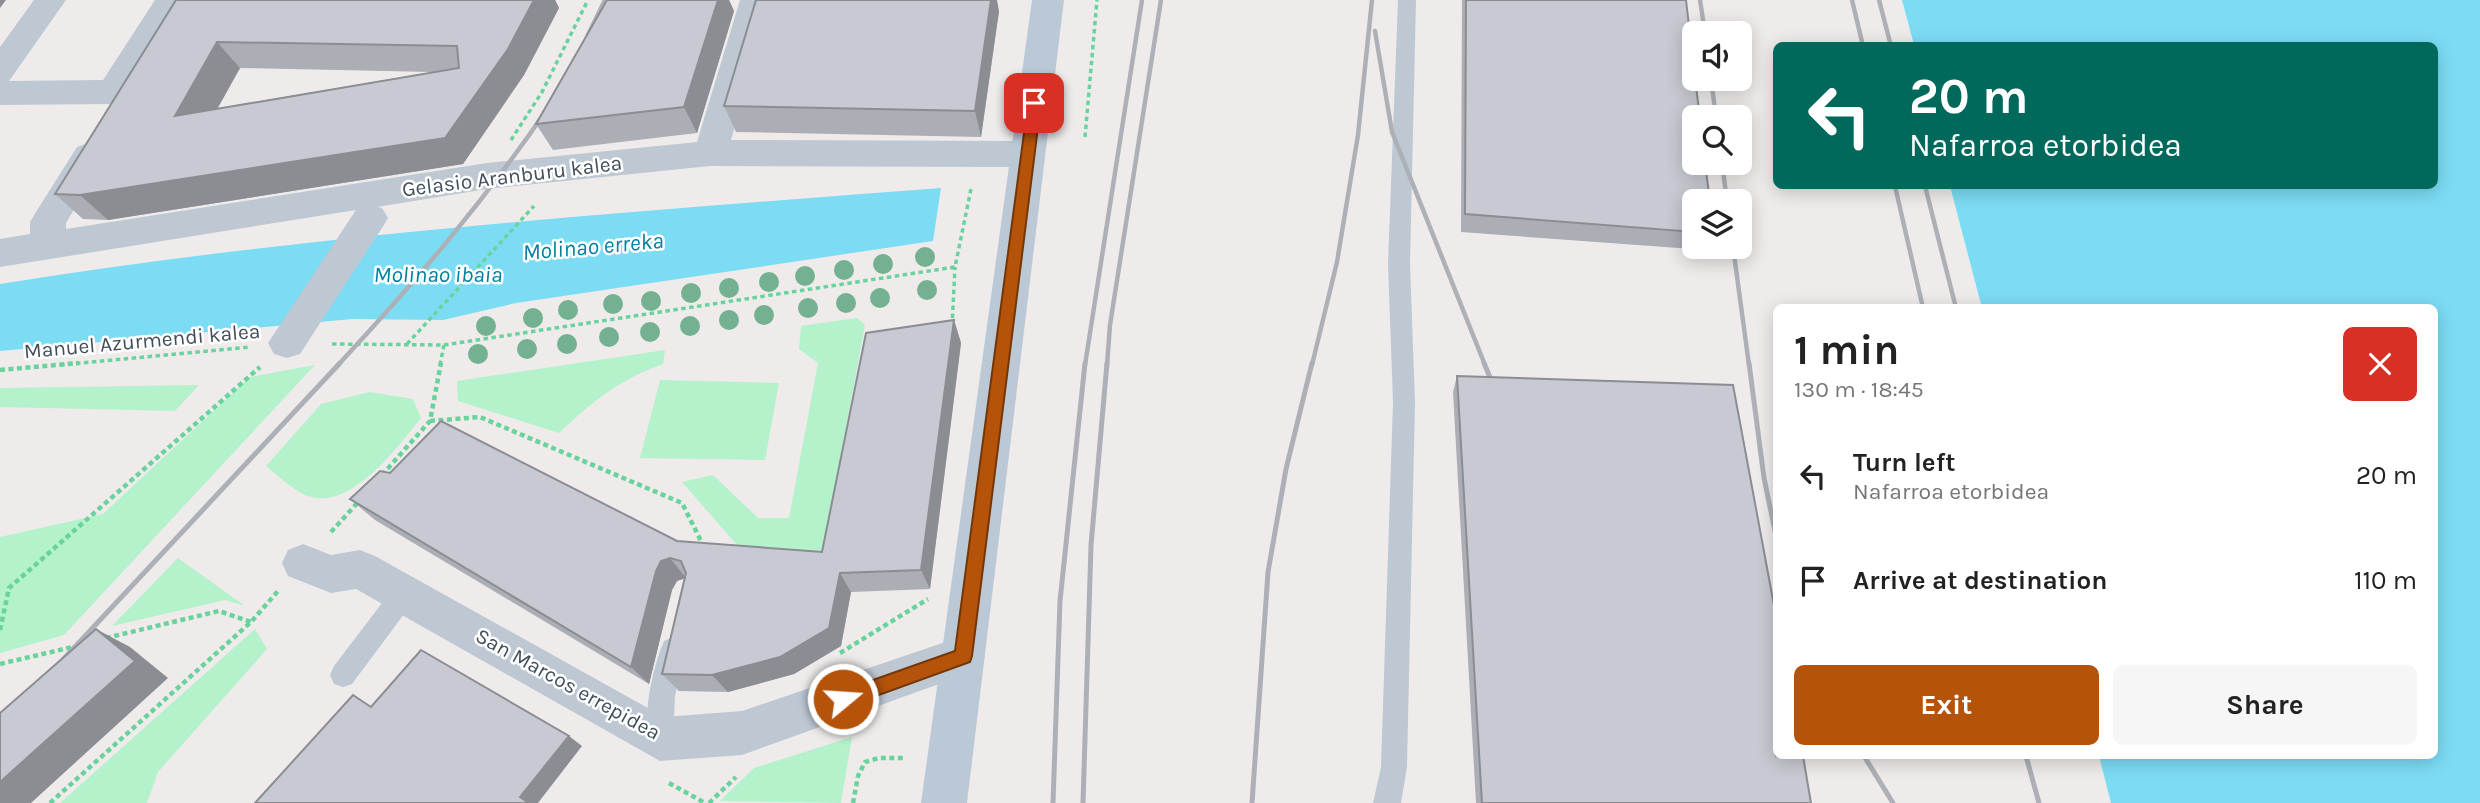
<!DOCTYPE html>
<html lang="en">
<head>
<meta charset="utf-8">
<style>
	body { margin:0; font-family:Karla,sans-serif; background:#f6f6f6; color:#222; height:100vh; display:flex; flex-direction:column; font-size:26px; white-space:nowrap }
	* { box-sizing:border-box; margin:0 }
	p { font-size:23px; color:#767676 }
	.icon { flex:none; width:38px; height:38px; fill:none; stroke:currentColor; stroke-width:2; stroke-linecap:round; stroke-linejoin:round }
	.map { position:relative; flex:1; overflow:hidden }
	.drawer { position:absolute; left:1773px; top:304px; width:665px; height:455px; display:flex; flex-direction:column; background:#fff; border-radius:10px; box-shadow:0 4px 18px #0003 }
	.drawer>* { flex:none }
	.guide { position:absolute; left:1773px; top:42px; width:665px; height:147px; border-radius:10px; box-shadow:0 4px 18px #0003; background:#00695c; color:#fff; overflow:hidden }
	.buttons { position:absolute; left:1682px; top:21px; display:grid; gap:14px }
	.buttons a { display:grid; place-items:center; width:70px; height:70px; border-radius:10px; background:#fff; box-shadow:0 4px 18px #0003; font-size:35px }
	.pin { position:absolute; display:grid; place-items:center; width:60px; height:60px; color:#fff; margin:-30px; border-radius:14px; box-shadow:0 4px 10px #0006 }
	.me { position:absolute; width:77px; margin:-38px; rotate:72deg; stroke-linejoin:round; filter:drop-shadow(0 0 5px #0008) }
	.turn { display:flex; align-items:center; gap:24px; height:147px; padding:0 21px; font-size:32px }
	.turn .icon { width:91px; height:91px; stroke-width:2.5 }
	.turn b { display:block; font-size:49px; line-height:60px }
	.round { display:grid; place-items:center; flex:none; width:74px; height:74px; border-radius:10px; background:#f6f6f6 }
	.head { display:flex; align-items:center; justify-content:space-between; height:119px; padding:0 21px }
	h1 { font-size:42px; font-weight:700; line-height:52px }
	.cta { display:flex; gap:14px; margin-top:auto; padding:14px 21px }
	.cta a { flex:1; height:80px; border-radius:10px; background:#b45309; color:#fff; font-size:28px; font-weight:700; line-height:80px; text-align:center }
	.cta a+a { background:#f6f6f6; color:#222 }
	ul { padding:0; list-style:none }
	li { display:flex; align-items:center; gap:21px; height:105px; padding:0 21px }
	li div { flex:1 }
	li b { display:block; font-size:26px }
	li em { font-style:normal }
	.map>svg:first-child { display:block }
</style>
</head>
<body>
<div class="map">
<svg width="2480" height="803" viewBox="0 0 2480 803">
	<rect width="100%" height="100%" fill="#efebeb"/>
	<!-- green -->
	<path fill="#b3f2cb" d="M857 318 865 325 822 555 744 553 682 482 713 475 758 518H789L818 363 799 349 801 326Z
		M665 350 663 364C620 379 592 402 559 433L458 401 457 381Z
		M315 365 64 635 0 653V537L103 514 250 377Z
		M660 380 779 383 765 460 640 458Z
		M199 385 175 411 0 407V388Z
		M370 392 413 399 421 418C396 449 346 518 301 493 289 486 277 475 266 466L321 404Z
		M178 558 245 606 225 600 112 626Z
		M255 629 267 649 158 772 147 803H60Z
		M852 737 841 803 720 801 754 768Z"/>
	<!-- water -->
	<path fill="#7cdcf4" d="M1902 0H2480V803H2111L2099 756H2434V308H1982L1950 186H2434V46L1914 45Z
		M941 188 933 241 516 303 443 320 352 319 0 351V284C312 234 626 212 941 188Z"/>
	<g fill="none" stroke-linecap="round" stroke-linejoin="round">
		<!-- path-far1 -->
		<path stroke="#69d39d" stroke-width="3.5" stroke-dasharray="4.5 3.5" stroke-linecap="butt" d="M1085 137 1097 0
			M511 140 542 92 588 0
			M952 326 955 267
			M332 344 444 345 955 267 971 189
			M407 344 534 206
			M60 365 250 347
			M440 365 444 345"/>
		<!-- path -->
		<path stroke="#69d39d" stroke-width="4.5" stroke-dasharray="5 3.5" stroke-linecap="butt" d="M0 370 79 363
			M430 421 480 417 682 503 704 547
			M382 475 430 421 441 363
			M331 532 360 500
			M0 630 9 588 260 367
			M106 638 219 611 251 622
			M840 653 928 599
			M0 664 81 645
			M669 783 705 803
			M50 803 251 622 278 591
			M709 803 736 777
			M853 803 858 776 865 762 879 758H906"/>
		<!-- lane -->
		<path fill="#bdc8d3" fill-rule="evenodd" d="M1398 0H1416L1410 264 1415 402 1407 767 1401 803H1373L1381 767 1393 402 1388 264Z
			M404 583 413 586 416 594 413 602 352 684 343 687 334 684 330 675 334 666 395 586Z
			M673 637 682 641 686 649 675 696 673 739 669 748 660 752 651 748C640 722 653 666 664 641Z"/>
		<!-- street -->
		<path fill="#bdc8d3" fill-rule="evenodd" d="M34 0H66L9 81 103 80 155 0H187L124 100 112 104 0 105V47Z
			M740 0H772L731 140 1028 141 1040 145 1045 154 1040 163 1028 167 710 166 487 189 377 207 382 208 388 218 382 228 300 354 287 358 274 354 268 343 356 210 0 267V239L30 234V222L36 212 77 147 89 143 101 147 106 156 66 223V229L487 163 697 142Z
			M303 544 331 555 360 550 375 556 664 717 742 711 963 636 978 642 985 656 978 670 742 755 660 761 356 589 331 593 288 576 282 563 288 550Z"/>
		<!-- secondary -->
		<path fill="#bbc9d7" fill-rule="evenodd" d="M1032 0H1064L967 803H921Z"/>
		<!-- rail-far1 -->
		<path stroke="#adb1b7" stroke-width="4.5" d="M1700 0 1705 33
			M1852 0 1863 46
			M1879 0 1891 46
			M1375 31 1392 132 1485 365
			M588 35 605 0
			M1711 79 1716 117
			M1722 163 1727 201
			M1895 186 1923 308
			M1925 186 1956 308
			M1733 247 1749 365
			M338 365C416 281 483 203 548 108
			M1085 365 1142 0
			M1107 365 1110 325 1161 0
			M1312 365 1337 262 1358 135 1372 0"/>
		<!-- rail -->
		<path stroke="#adb1b7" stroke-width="5" d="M1484 363 1494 387
			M1749 363 1764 478 1776 536
			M58 665 340 363
			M1864 756 1893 803
			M2026 756 2039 803
			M1053 803 1060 601 1085 363
			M1083 803 1091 545 1107 363
			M1252 803 1268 572 1286 469 1312 363"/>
	</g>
	<!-- trees -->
	<g fill="#73b190">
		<circle cx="925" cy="257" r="10"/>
		<circle cx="883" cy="264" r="10"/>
		<circle cx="844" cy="270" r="10"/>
		<circle cx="805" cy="276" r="10"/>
		<circle cx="769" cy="282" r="10"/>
		<circle cx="729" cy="288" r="10"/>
		<circle cx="927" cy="290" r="10"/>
		<circle cx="691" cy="293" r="10"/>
		<circle cx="880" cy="298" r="10"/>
		<circle cx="651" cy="301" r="10"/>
		<circle cx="846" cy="303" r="10"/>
		<circle cx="613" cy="304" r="10"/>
		<circle cx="808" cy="308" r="10"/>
		<circle cx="568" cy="310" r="10"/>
		<circle cx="764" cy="315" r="10"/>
		<circle cx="533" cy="318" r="10"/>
		<circle cx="729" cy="320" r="10"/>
		<circle cx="486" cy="326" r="10"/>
		<circle cx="690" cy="326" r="10"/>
		<circle cx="650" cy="332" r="10"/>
		<circle cx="609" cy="337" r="10"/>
		<circle cx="567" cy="344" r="10"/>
		<circle cx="527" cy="349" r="10"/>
		<circle cx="478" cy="354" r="10"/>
	</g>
	<!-- wall -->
	<path fill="#abaeb5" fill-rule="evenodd" d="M176 0H555L559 8 524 75 463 164 108 220 83 219 55 194ZM240 68 433 72 218 108Z
		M607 0H729L734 11 697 133 553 150 536 124Z
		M1462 0H1686L1694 201V247H1707L1706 250 1461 232Z
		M999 11 981 137 736 132 724 106Z
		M954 320 961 343 930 589 851 592 841 646 794 674 728 692 679 691 662 674 684 578 677 581 672 590 649 684 375 520 350 499 677 541 822 552Z
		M1457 376 1811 803H1476L1453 392Z"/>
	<!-- shaded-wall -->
	<path fill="#8b8d93" d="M0 0H6L0 8Z
		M534 0H555L559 8 524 75 463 164 108 220 80 195 445 138Z
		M718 0H729L734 11 697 133 684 107Z
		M991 0H997L999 11 981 137 975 111Z
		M217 42 240 68 199 141 175 116Z
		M954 320 961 343 930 589 921 570Z
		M670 558 686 578 677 581 672 590 649 684 631 667 656 571 661 561Z
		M840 573 851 592 841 646 794 674 728 692 712 675Z
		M96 629 130 647 168 678 31 803H0V782Z
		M569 736 582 746 538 803H529L520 797Z"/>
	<!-- building -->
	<path fill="#c7cad2" stroke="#8b8d93" stroke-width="2" fill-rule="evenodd" d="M176 0H534L508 49 445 138 80 195 55 194ZM217 42 457 46 459 68 175 116Z
		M607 0H718L684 107 536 124Z
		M756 0H991L975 111 724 106Z
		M1466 0H1686L1694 69V79H1695L1700 117H1694V163H1705L1710 201H1694V232L1465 214Z
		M954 320 921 570 840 573 829 628 780 657 712 675 662 674 686 573 681 561 670 558 661 561 656 571 631 667 350 499 380 471 390 473 441 421 677 541 822 552 866 333Z
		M1457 376 1733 385 1776 616V756H1803L1811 803H1482Z
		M96 629 135 661 0 782V713Z
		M421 650 569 736 520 797 529 803H255L353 695 371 707Z"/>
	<!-- route -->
	<path fill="#b45309" stroke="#753606" stroke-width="2" d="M1034 98 1041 103 972 656 970 662 843 708 836 706 834 699 836 693 955 651 1028 103Z"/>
	<g text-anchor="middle" stroke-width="5" stroke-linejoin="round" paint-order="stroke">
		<!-- street labels -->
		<g font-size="21" fill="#424f5a" stroke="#fff">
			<text transform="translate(512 176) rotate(-7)" y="7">Gelasio Aranburu kalea</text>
			<text transform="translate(142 341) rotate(-5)" y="7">Manuel Azurmendi kalea</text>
			<text transform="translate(568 684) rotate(29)" y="7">San Marcos errepidea</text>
		</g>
		<!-- water labels -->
		<g font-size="23" font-style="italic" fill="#0281a0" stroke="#fff">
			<text transform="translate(593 246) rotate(-5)" y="8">Molinao erreka</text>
			<text x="438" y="282">Molinao ibaia</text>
		</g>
	</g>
</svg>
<div class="buttons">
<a><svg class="icon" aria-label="sound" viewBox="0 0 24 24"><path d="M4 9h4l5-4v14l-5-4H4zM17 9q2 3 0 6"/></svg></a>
<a><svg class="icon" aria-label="search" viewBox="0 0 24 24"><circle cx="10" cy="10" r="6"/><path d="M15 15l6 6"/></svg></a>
<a><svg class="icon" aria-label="layers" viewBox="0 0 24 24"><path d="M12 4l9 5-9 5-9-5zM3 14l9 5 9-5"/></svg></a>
</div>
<div class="pin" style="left:1034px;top:103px;background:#d93025"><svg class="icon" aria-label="arrive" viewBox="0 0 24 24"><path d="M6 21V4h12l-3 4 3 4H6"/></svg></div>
<svg class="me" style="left:843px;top:699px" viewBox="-20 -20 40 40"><circle r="17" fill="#b45309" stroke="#fff" stroke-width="3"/><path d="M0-11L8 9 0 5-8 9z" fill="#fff"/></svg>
<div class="guide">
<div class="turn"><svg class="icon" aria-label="left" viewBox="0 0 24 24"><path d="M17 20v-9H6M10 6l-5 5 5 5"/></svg><div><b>20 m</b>Nafarroa etorbidea</div></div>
</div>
<section class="drawer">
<div class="head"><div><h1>1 min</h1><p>130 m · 18:45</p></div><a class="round" style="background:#d93025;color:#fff"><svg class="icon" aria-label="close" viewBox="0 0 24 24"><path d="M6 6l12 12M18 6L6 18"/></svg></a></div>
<ul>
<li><svg class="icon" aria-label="left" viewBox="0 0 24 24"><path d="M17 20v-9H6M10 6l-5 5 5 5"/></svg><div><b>Turn left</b><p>Nafarroa etorbidea</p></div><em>20 m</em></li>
<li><svg class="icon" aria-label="arrive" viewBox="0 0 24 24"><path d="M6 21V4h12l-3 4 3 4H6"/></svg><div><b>Arrive at destination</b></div><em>110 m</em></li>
</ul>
<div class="cta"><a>Exit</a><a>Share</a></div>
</section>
</div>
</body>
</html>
